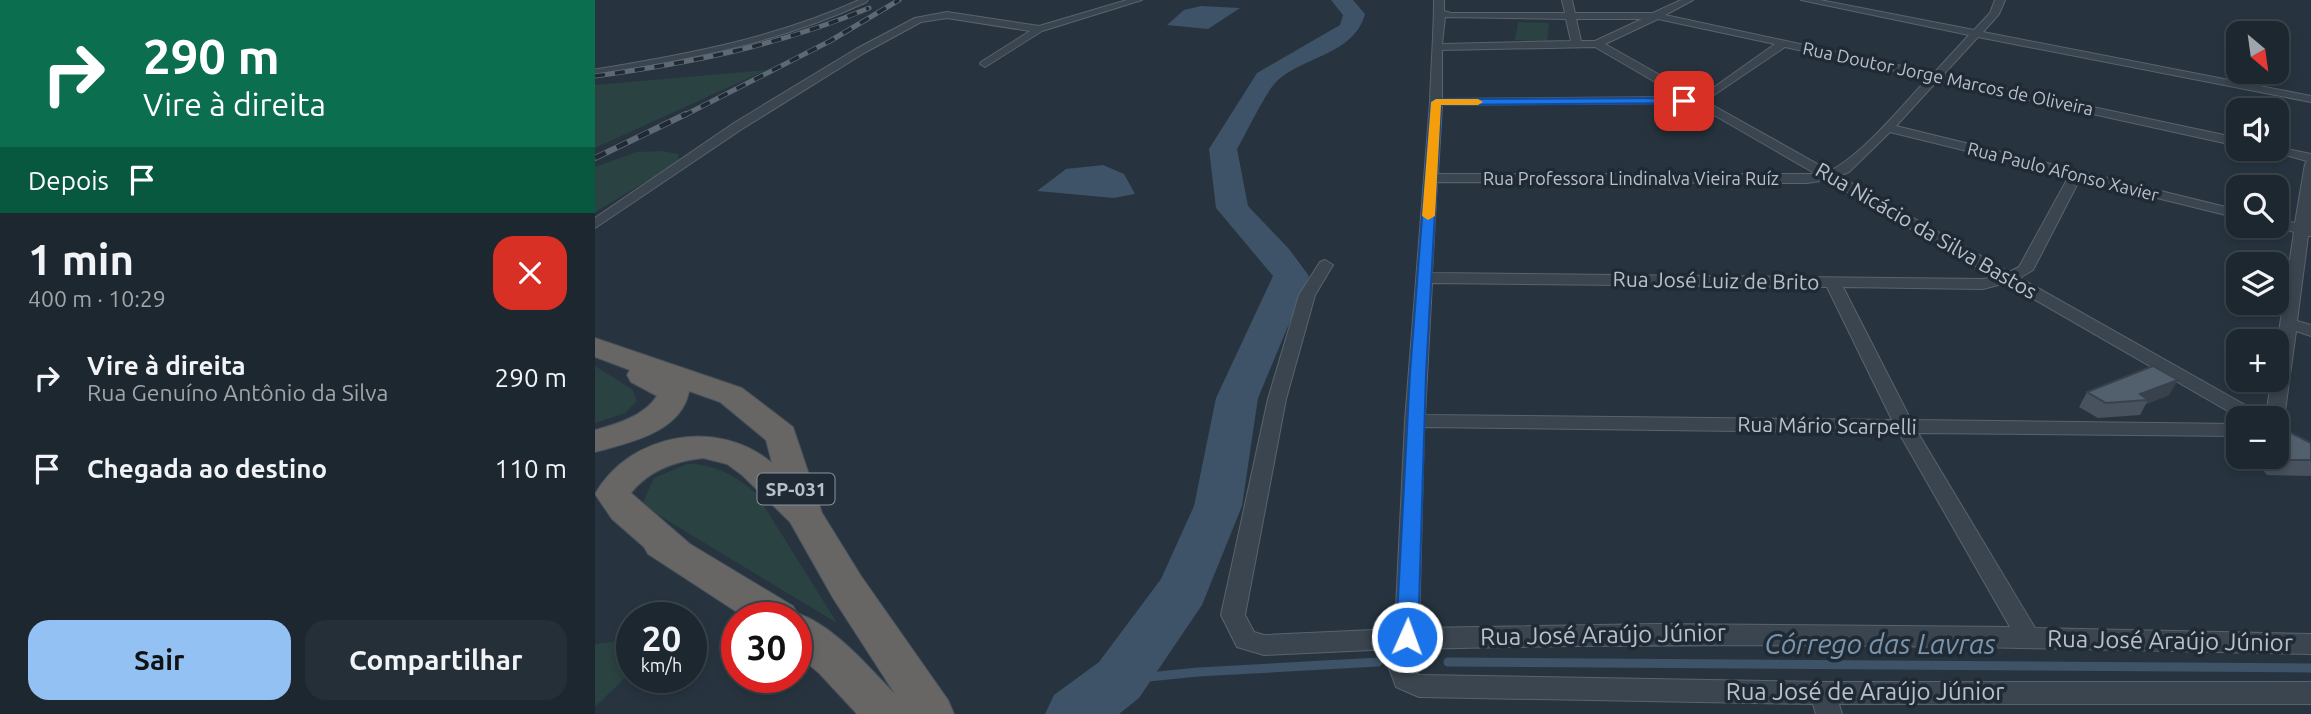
<!DOCTYPE html>
<html lang="pt">
<head>
<meta charset="utf-8">
<style>
	body { margin:0; font-family:Ubuntu,sans-serif; background:#252f37; color:#f1f3f6; height:100vh; display:flex; flex-direction:column; font-size:26px; white-space:nowrap }
	* { box-sizing:border-box; margin:0 }
	p { font-size:23px; color:#a0a5aa }
	.icon { flex:none; width:38px; height:38px; fill:none; stroke:currentColor; stroke-width:2; stroke-linecap:round; stroke-linejoin:round }
	.map { position:relative; flex:1; overflow:hidden }
	.sheet { display:flex; flex-direction:column; background:#1d272f; width:595px }
	.sheet>* { flex:none }
	.banner { background:#0b6e4f; color:#fff; overflow:hidden }
	.needle { width:46px; rotate:151deg }
	.buttons { position:absolute; left:1631px; top:21px; display:grid; gap:14px }
	.buttons a { display:grid; place-items:center; width:63px; height:63px; border-radius:14px; background:#1d272f; box-shadow:0 4px 10px #0003,0 0 0 2px #3b444b; font-size:35px }
	.speed { position:absolute; left:21px; top:602px; display:flex; gap:14px; font-size:35px; font-weight:700; text-align:center }
	.speed>* { display:grid; place-content:center; width:91px; height:91px; border-radius:50%; background:#1d272f; box-shadow:0 4px 10px #0003,0 0 0 2px #3b444b; line-height:1 }
	.speed small { font-size:18px; font-weight:400 }
	.speed .limit { border:10px solid #d22; background:#fff; color:#111 }
	.pin { position:absolute; display:grid; place-items:center; width:60px; height:60px; color:#fff; margin:-30px; border-radius:14px; box-shadow:0 4px 10px #0006 }
	.me { position:absolute; width:77px; margin:-38px; rotate:2deg; stroke-linejoin:round; filter:drop-shadow(0 0 5px #0008) }
	.turn { display:flex; align-items:center; gap:24px; height:147px; padding:0 28px; font-size:32px }
	.turn .icon { width:91px; height:91px; stroke-width:2.5 }
	.turn b { display:block; font-size:49px; line-height:60px }
	.then { display:flex; align-items:center; height:66px; padding:0 28px; background:#0003; gap:14px; font-size:26px }
	.round { display:grid; place-items:center; flex:none; width:74px; height:74px; border-radius:21px; background:#252f37 }
	.head { display:flex; align-items:center; justify-content:space-between; height:119px; padding:0 28px }
	h1 { font-size:42px; font-weight:700; line-height:52px }
	.button { display:flex; gap:14px; margin-top:auto; padding:14px 28px }
	.button a { flex:1; height:80px; border-radius:21px; background:#94c1f3; color:#111; font-size:28px; font-weight:700; line-height:80px; text-align:center }
	.button a+a { background:#252f37; color:#f1f3f6 }
	ul { padding:0; list-style:none }
	li { display:flex; align-items:center; gap:21px; height:91px; padding:0 28px }
	li div { flex:1 }
	li b { display:block; font-size:26px }
	li em { font-style:normal }
	main { display:flex; flex:1; min-height:0 }
	.map>svg:first-child { display:block }
</style>
</head>
<body>
<main>
<section class="sheet">
<div class="banner">
<div class="turn"><svg class="icon" aria-label="right" viewBox="0 0 24 24"><path d="M7 20v-9h11M14 6l5 5-5 5"/></svg><div><b>290 m</b>Vire à direita</div></div>
<div class="then">Depois<svg class="icon" aria-label="arrive" viewBox="0 0 24 24"><path d="M6 21V4h12l-3 4 3 4H6"/></svg></div>
</div>
<div class="head"><div><h1>1 min</h1><p>400 m · 10:29</p></div><a class="round" style="background:#d93025;color:#fff"><svg class="icon" aria-label="close" viewBox="0 0 24 24"><path d="M6 6l12 12M18 6L6 18"/></svg></a></div>
<ul>
<li><svg class="icon" aria-label="right" viewBox="0 0 24 24"><path d="M7 20v-9h11M14 6l5 5-5 5"/></svg><div><b>Vire à direita</b><p>Rua Genuíno Antônio da Silva</p></div><em>290 m</em></li>
<li><svg class="icon" aria-label="arrive" viewBox="0 0 24 24"><path d="M6 21V4h12l-3 4 3 4H6"/></svg><div><b>Chegada ao destino</b></div><em>110 m</em></li>
</ul>
<div class="button"><a>Sair</a><a>Compartilhar</a></div>
</section>
<div class="map">
<svg width="1716" height="714" viewBox="0 0 1716 714">
	<rect width="100%" height="100%" fill="#27343f"/>
	<!-- green -->
	<path fill="#2a4241" d="M923 22 954 23 952 41 920 40Z
		M171 70 0 148V85Z
		M66 151 83 154 84 162 0 212V167L42 152Z
		M0 366 38 390 42 401 30 413 0 423Z
		M92 464C118 463 141 476 161 493L242 623 60 513 48 502 59 478Z
		M24 641 37 642V671L0 707V644Z"/>
	<!-- water -->
	<path fill="#3e5367" d="M606 6 645 8 613 29 572 25 589 10Z
		M508 165 529 174 540 194 519 198 442 191 471 169Z"/>
	<g fill="none" stroke-linecap="round" stroke-linejoin="round">
		<!-- stream -->
		<path stroke="#3e5367" stroke-width="9" d="M853 662 1716 668
			M524 680 603 672 783 662"/>
		<!-- river -->
		<path fill="#3e5367" fill-rule="evenodd" d="M736 0H758L770 14C759 55 708 56 681 82 669 95 652 132 642 149L653 206 694 249 714 276 663 398 647 506 607 605 544 698 524 714H450L459 695 504 662 566 579 599 506 621 398 678 276 621 208 614 149 662 73 745 25 748 15Z"/>
		<!-- service casing -->
		<g stroke="#59636d" stroke-width="7">
			<path id="service" d="M0 72C93 57 184 40 270 0"/>
		</g>
		<!-- minor casing -->
		<g stroke="#59636d" stroke-width="2">
			<path id="minor" d="M532 0H547L447 31 390 67 385 64 386 62 435 31 352 18 326 22 269 53 147 129 0 228V218L139 123 261 49 320 18 352 12 444 26Z
				M839 0H849V11L856 13H970L967 0H977L980 13H1058L1086 0H1098L1070 15 1339 73 1374 35 1206 0H1225L1379 30 1395 13 1400 0H1410L1404 14 1388 32 1716 96V102L1383 37 1348 75 1643 138V146L1343 80 1301 126 1643 210V218L1485 179 1438 270 1425 278 1666 414 1668 418H1645L1411 283 1388 289 1248 287 1316 420 1643 424V436L1323 433 1440 628 1716 634V654C1418 647 1120 641 822 649L820 672 824 675 1227 682H1716V704H1244L1247 714H1221L1218 704 824 697 801 687 794 668 797 649 669 655 642 647 626 615 673 399 704 295 725 262 730 260 738 265 720 295 691 399 650 615 659 632 669 635 800 629 810 421 835 102C836 68 839 33 839 0ZM850 17 971 19 976 41 847 44ZM981 19H1047L1000 41H986ZM1063 19 1180 44 1111 93 1102 96 1010 44ZM1000 47 1086 97 847 99V50ZM1190 47 1333 78C1307 106 1268 154 1235 171L1110 101ZM1098 103 1221 174H843L847 105ZM1295 132 1474 176 1424 267 1414 272 1244 176 1254 172ZM1232 180 1399 277 1388 279 837 273 842 182 1212 183ZM837 283 1232 287 1297 420 830 415ZM829 427 1304 433 1415 627 1062 624 824 628Z
				M1682 147 1716 154V236H1713L1702 321 1716 325V336L1701 331 1689 418 1682 424V418H1671L1676 380H1682V345L1699 232 1677 226H1682V219L1700 223 1710 164 1712 161 1669 149Z"/>
		</g>
		<!-- trunk casing -->
		<g stroke="#46505a" stroke-width="2">
			<path id="trunk" d="M0 338 147 388 198 427 227 513 266 576 353 700 359 714H312L311 712 312 714H262L224 673 201 654V618H151L53 554 49 547 17 519 0 494C35 433 123 417 177 463L171 440 125 402 94 391C87 432 34 443 0 452V430C22 424 49 416 62 396L36 382 32 375 35 370 0 357ZM108 458 132 464 147 475 195 522 238 598 300 694C271 665 241 627 202 613L198 606 95 544 36 493C54 470 81 461 108 458Z"/>
		</g>
		<!-- service -->
		<use href="#service" stroke="#3b454f" stroke-width="5"/>
		<!-- minor -->
		<use href="#minor" fill="#3b454f" fill-rule="evenodd"/>
		<!-- trunk -->
		<use href="#trunk" fill="#676664" fill-rule="evenodd"/>
		<!-- rail-far1 casing -->
		<g stroke="#5d6a76" stroke-width="5">
			<path id="rail-far1" d="M0 76C95 63 186 45 274 8
				M88 116 235 41 304 0"/>
		</g>
		<!-- rail casing -->
		<g stroke="#5d6a76" stroke-width="6">
			<path id="rail" d="M0 158 91 114"/>
		</g>
		<!-- rail-far1 -->
		<use href="#rail-far1" stroke="#202a35" stroke-width="3.5" stroke-dasharray="10" stroke-linecap="butt"/>
		<!-- rail -->
		<use href="#rail" stroke="#202a35" stroke-width="4.5" stroke-dasharray="12" stroke-linecap="butt"/>
	</g>
	<!-- wall -->
	<path fill="#47525e" d="M1492 392 1574 395 1551 404 1545 415 1503 418 1484 407Z
		M1716 443V476L1672 475 1656 457H1682Z"/>
	<!-- shaded-wall -->
	<path fill="#39424c" d="M1583 380 1574 395 1551 404 1553 400 1545 394Z"/>
	<!-- building -->
	<path fill="#525f6d" stroke="#39424c" stroke-width="2" d="M1558 366 1583 380 1545 394 1553 400 1511 403 1492 392Z
		M1682 432H1694L1716 443V460H1683L1680 457H1682Z"/>
	<!-- route -->
	<path fill="#1a73e8" stroke="#114b97" stroke-width="2" d="M1089 98 1092 99V103L846 105 831 373 823 637 820 644 812 646 804 644 801 637 815 373 836 102 841 99Z"/>
	<!-- slow -->
	<path fill="#f59e0b" d="M841 99H883L888 102 883 105H846L840 216 833 220 827 216 836 102Z"/>
	<g text-anchor="middle" stroke-width="7" stroke-linejoin="round" paint-order="stroke">
		<!-- far-street labels -->
		<g font-size="18" fill="#b8c0ca" stroke="#202a35">
			<text transform="translate(1353 79) rotate(12)" y="6">Rua Doutor Jorge Marcos de Oliveira</text>
			<text transform="translate(1468 172) rotate(14)" y="6">Rua Paulo Afonso Xavier</text>
			<text x="1036" y="185">Rua Professora Lindinalva Vieira Ruíz</text>
		</g>
		<!-- shield labels -->
		<rect fill="#202a35" stroke="#8a939d" stroke-width="2" x="162.5" y="473.5" width="77" height="31" rx="5"/>
		<g font-size="19" font-weight="bold" fill="#b8c0ca">
			<text x="201" y="496">SP-031</text>
		</g>
		<!-- street labels -->
		<g font-size="21" fill="#b8c0ca" stroke="#202a35">
			<text transform="translate(1331 231) rotate(30)" y="7">Rua Nicácio da Silva Bastos</text>
			<text transform="translate(1121 281) rotate(1)" y="7">Rua José Luiz de Brito</text>
			<text transform="translate(1232 426) rotate(1)" y="7">Rua Mário Scarpelli</text>
		</g>
		<!-- near-street labels -->
		<g font-size="24" fill="#b8c0ca" stroke="#202a35">
			<text transform="translate(1008 635) rotate(-1)" y="8">Rua José Araújo Júnior</text>
			<text transform="translate(1575 641) rotate(1)" y="8">Rua José Araújo Júnior</text>
			<text x="1270" y="700">Rua José de Araújo Júnior</text>
		</g>
		<!-- near-water labels -->
		<g font-size="28" font-style="italic" fill="#7a94ab" stroke="#202a35">
			<text x="1285" y="654">Córrego das Lavras</text>
		</g>
	</g>
</svg>
<div class="buttons">
<a><svg class="needle" viewBox="-14 -14 28 28"><path d="M0-13l5 13h-10z" fill="#e53935"/><path d="M0 13l5-13h-10z" fill="#a0a5aa"/></svg></a>
<a><svg class="icon" aria-label="sound" viewBox="0 0 24 24"><path d="M4 9h4l5-4v14l-5-4H4zM17 9q2 3 0 6"/></svg></a>
<a><svg class="icon" aria-label="search" viewBox="0 0 24 24"><circle cx="10" cy="10" r="6"/><path d="M15 15l6 6"/></svg></a>
<a><svg class="icon" aria-label="layers" viewBox="0 0 24 24"><path d="M12 4l9 5-9 5-9-5zM3 14l9 5 9-5"/></svg></a>
<a>+</a>
<a>−</a>
</div>
<div class="speed"><div>20<small>km/h</small></div><div class="limit">30</div></div>
<div class="pin" style="left:1089px;top:101px;background:#d93025"><svg class="icon" aria-label="arrive" viewBox="0 0 24 24"><path d="M6 21V4h12l-3 4 3 4H6"/></svg></div>
<svg class="me" style="left:812px;top:637px" viewBox="-20 -20 40 40"><circle r="17" fill="#1a73e8" stroke="#fff" stroke-width="3"/><path d="M0-11L8 9 0 5-8 9z" fill="#fff"/></svg>
</div>
</main>
</body>
</html>
